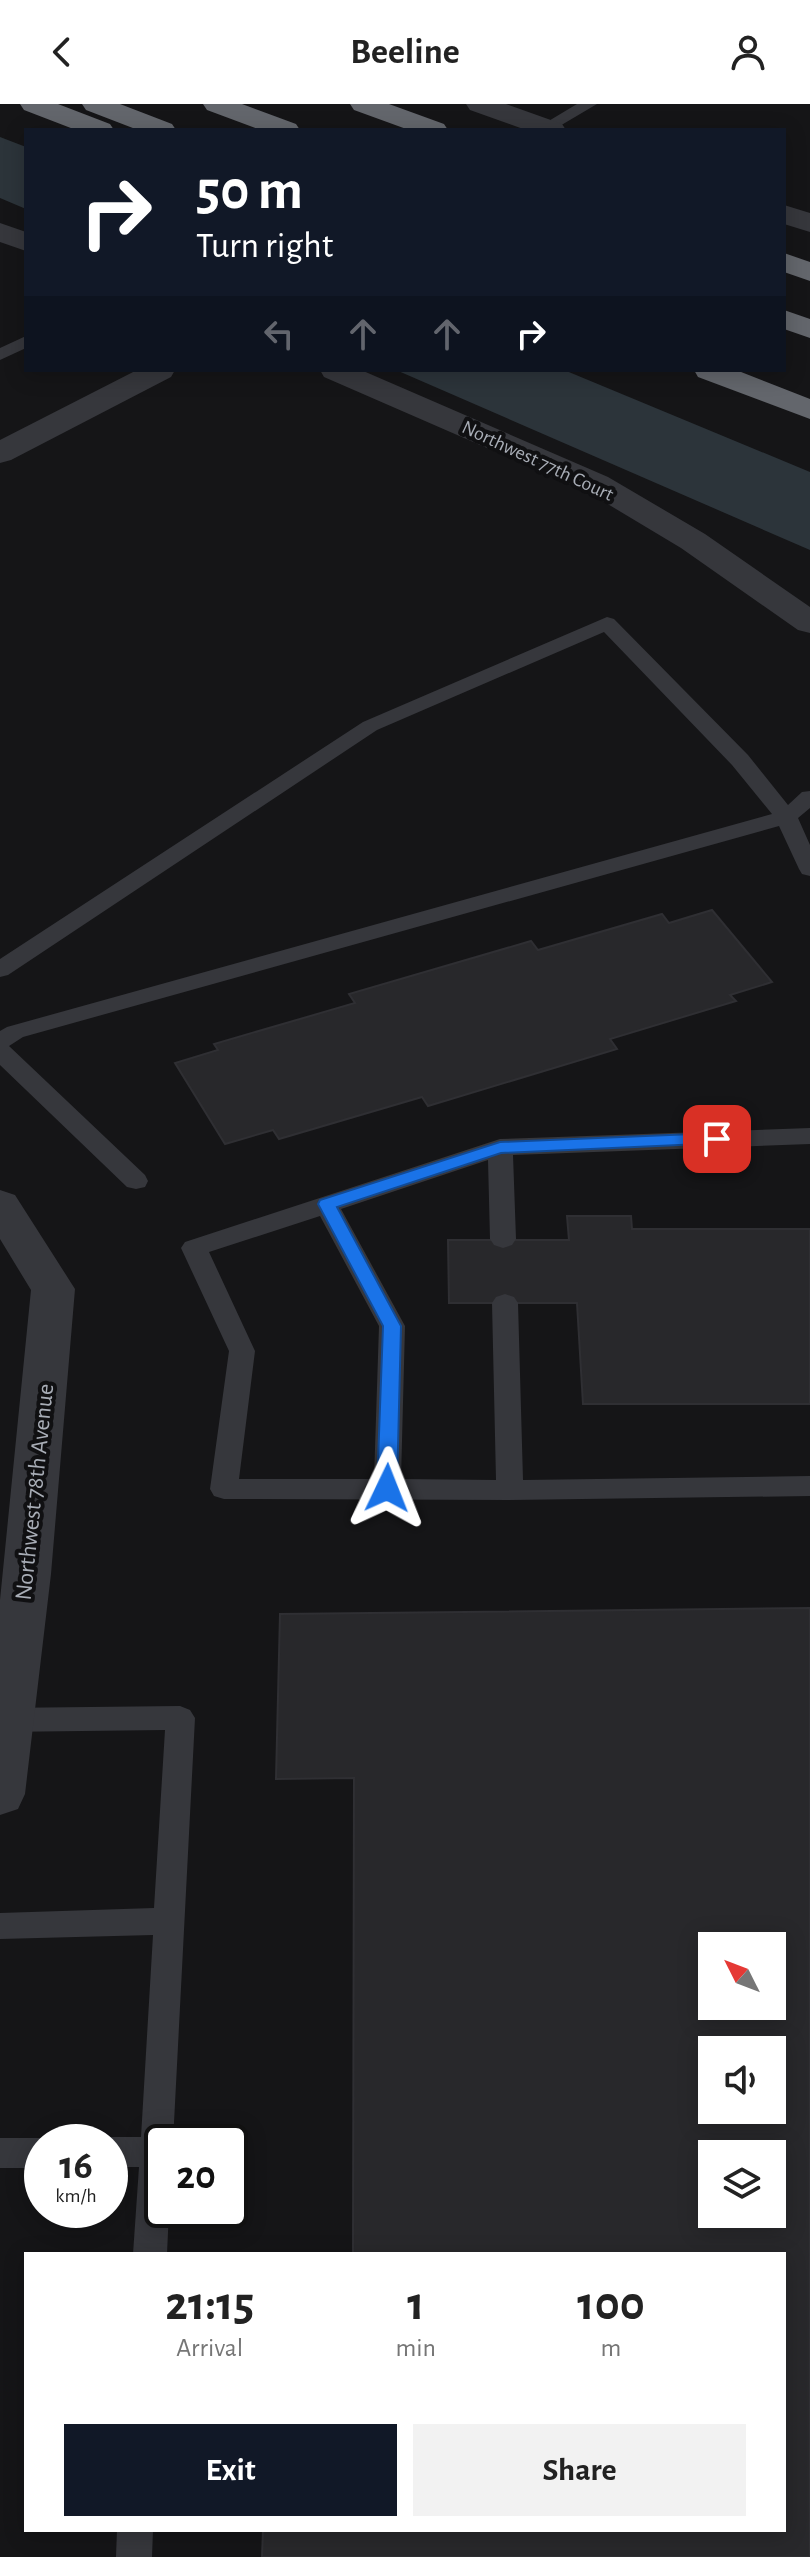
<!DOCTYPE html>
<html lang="en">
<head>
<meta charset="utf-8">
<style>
	body { margin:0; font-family:"Alegreya Sans",sans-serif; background:#f2f2f2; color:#222; height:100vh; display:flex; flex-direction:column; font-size:30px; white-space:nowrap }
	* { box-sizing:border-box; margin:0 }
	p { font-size:26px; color:#767676 }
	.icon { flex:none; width:44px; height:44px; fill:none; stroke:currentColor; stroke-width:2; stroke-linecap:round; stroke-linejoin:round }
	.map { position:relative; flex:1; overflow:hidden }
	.details { position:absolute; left:24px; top:2148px; width:762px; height:280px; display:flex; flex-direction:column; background:#fff; border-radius:0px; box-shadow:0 4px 20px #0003 }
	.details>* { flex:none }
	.hud { position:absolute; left:24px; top:24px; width:762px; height:244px; border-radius:0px; box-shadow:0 4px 20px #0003; background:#111827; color:#fff; overflow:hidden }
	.needle { width:52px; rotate:312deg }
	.tools { position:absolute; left:698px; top:1828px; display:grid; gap:16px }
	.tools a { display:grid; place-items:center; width:88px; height:88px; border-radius:0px; background:#fff; box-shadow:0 4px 20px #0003; font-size:40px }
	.speed { position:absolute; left:24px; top:2020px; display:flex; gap:16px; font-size:40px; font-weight:700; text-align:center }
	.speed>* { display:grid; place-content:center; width:104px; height:104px; border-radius:50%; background:#fff; box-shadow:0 4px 20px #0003; line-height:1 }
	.speed small { font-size:20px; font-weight:400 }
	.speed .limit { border:4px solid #111; border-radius:12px; background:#fff; color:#111 }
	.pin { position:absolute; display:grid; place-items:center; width:68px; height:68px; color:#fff; margin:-34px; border-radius:16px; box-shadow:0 4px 12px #0006 }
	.me { position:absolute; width:88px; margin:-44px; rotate:2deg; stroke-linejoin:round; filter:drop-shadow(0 0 6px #0008) }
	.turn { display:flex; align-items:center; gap:28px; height:168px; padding:0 40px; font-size:36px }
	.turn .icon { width:104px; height:104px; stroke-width:2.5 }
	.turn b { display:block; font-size:56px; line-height:68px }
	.lanes { display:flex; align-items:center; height:76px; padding:0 40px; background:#0003; justify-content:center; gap:40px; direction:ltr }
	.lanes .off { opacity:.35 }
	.eta { display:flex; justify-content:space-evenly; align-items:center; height:136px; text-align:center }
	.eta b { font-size:48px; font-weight:600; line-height:56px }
	.cta { display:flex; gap:16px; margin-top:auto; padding:16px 40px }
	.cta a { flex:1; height:92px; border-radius:0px; background:#111827; color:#fff; font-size:32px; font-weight:600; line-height:92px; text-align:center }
	.cta a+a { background:#f2f2f2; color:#222 }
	header { display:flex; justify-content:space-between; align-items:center; height:104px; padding:0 40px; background:#fff; font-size:36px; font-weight:600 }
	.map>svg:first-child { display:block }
</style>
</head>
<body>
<header><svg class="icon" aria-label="back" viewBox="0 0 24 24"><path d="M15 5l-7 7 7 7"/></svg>Beeline<svg class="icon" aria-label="person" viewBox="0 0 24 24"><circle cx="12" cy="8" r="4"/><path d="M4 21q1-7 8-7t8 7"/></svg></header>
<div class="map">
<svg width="810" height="2453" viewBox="0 0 810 2453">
	<rect width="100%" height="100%" fill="#151517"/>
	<!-- water -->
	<path fill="#2c343a" d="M0 33 26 43V105L0 94Z
		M396 266H564L810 368V446Z"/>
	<!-- building -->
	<path fill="#28282b" stroke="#2f2f33" stroke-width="2" fill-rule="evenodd" d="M712 806 772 878 730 891 736 897 610 935 617 945 428 1002 422 993 279 1035 273 1026 225 1040 175 959 218 946 214 940 355 899 349 890 531 837 538 846 662 810 669 819Z
		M567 1112H631L632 1125H810V1300H583L577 1199H449L448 1136H569Z
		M810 1504V2453H262L263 2426H784V2150H353L354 1674 276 1675 280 1510ZM712 1842H772V1902H712ZM712 1946H772V2006H712ZM712 2050H772V2110H712Z"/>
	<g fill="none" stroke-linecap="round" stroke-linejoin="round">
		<!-- service -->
		<path fill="#36373c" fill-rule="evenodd" d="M577 0H597L553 26 537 24Z
			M26 232V244L0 256V244Z
			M607 513 614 515 748 651 788 701 802 688 810 687V704L798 714 810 741V772L802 770 799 765 779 722 23 933 9 942 145 1071 148 1077 145 1083 136 1085 127 1083 0 961V927L7 923 772 710 732 661 604 528 377 626 8 871 0 873V855L363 618Z
			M810 1024V1040L513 1051 516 1135 512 1141 503 1144 494 1141 490 1135 488 1056 341 1105 405 1222 401 1375 496 1376 492 1199 496 1193 505 1190 514 1193 518 1199 523 1376 810 1372V1392L510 1396 224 1395 214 1392 210 1385 229 1247 181 1144 185 1138 500 1035ZM320 1112 379 1222 374 1375H239L255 1247 209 1148Z
			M180 1602 190 1606 195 1614 173 2038H162V2106H169L167 2150H133L139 2063H110V2038H98L110 2033H141L153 1831 0 1835V1809L154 1804 165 1626 0 1628V1604Z
			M0 2034H42L52 2038H42V2064H0Z
			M117 2426H153L152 2453H116Z"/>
		<!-- minor -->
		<path fill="#36373c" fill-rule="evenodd" d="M466 0H506L562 20 566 26H526L470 6Z
			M784 101 810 109V128L784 120Z
			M0 119 26 128V147L0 138Z
			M137 266H175L171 273 11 356 0 359V336Z
			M320 266H361L608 373 705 430 810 503V529L798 526 681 444 586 387 324 273Z
			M0 1086 15 1091 75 1185 51 1470 25 1690 18 1705 0 1711V1496L31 1186 0 1135Z"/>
		<!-- motorway -->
		<path fill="#63666c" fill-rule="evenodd" d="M20 0H58L110 20 114 26H76L24 6Z
			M82 0H120L172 20 176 26H138L86 6Z
			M203 0H242L296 20 300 26H261L207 6Z
			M350 0H389L444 20 448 26H409L354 6Z
			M784 149 810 158V177L784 168Z
			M784 206 810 215V234L784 225Z
			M694 266H736L810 295V315L698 273Z"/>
	</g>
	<!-- route -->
	<path fill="#1a73e8" stroke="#114b97" stroke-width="2" d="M717 1029 726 1035 723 1039 501 1049 337 1103 401 1222 397 1384 394 1389H380L377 1384 383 1222 318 1100 320 1096 500 1038Z"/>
	<g text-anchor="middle" stroke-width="8" stroke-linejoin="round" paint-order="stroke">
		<!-- far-street labels -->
		<g font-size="20" fill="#a8adb6" stroke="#101012">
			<text transform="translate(538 356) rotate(25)" y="7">Northwest 77th Court</text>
		</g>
		<!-- street labels -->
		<g font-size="24" fill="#a8adb6" stroke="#101012">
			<text transform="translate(34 1388) rotate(-84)" y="8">Northwest 78th Avenue</text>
		</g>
	</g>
</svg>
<div class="tools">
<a><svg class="needle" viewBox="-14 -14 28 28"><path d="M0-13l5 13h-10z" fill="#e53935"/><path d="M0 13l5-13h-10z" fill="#767676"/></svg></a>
<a><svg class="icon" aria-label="sound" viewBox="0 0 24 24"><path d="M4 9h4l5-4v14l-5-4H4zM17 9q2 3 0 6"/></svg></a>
<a><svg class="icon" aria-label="layers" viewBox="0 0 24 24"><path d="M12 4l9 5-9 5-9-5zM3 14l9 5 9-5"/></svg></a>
</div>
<div class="speed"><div>16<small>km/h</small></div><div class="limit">20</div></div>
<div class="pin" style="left:717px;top:1035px;background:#d93025"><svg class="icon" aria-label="arrive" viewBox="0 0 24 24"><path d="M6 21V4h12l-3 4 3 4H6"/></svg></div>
<svg class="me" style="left:387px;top:1384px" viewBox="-20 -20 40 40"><path d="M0-17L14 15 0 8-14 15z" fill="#1a73e8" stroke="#fff" stroke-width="4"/></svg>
<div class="hud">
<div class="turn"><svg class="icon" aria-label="right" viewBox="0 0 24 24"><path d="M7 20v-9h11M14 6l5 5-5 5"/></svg><div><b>50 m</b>Turn right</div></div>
<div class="lanes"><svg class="icon off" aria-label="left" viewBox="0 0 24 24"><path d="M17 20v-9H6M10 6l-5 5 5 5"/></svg><svg class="icon off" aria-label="ahead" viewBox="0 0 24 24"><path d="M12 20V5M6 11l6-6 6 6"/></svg><svg class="icon off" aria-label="ahead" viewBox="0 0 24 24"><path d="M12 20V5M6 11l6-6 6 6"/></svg><svg class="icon" aria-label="right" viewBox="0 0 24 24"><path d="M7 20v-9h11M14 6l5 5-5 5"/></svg></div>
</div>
<section class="details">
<div class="eta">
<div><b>21:15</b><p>Arrival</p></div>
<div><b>1</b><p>min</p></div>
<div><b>100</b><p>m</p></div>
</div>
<div class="cta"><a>Exit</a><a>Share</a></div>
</section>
</div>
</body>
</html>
